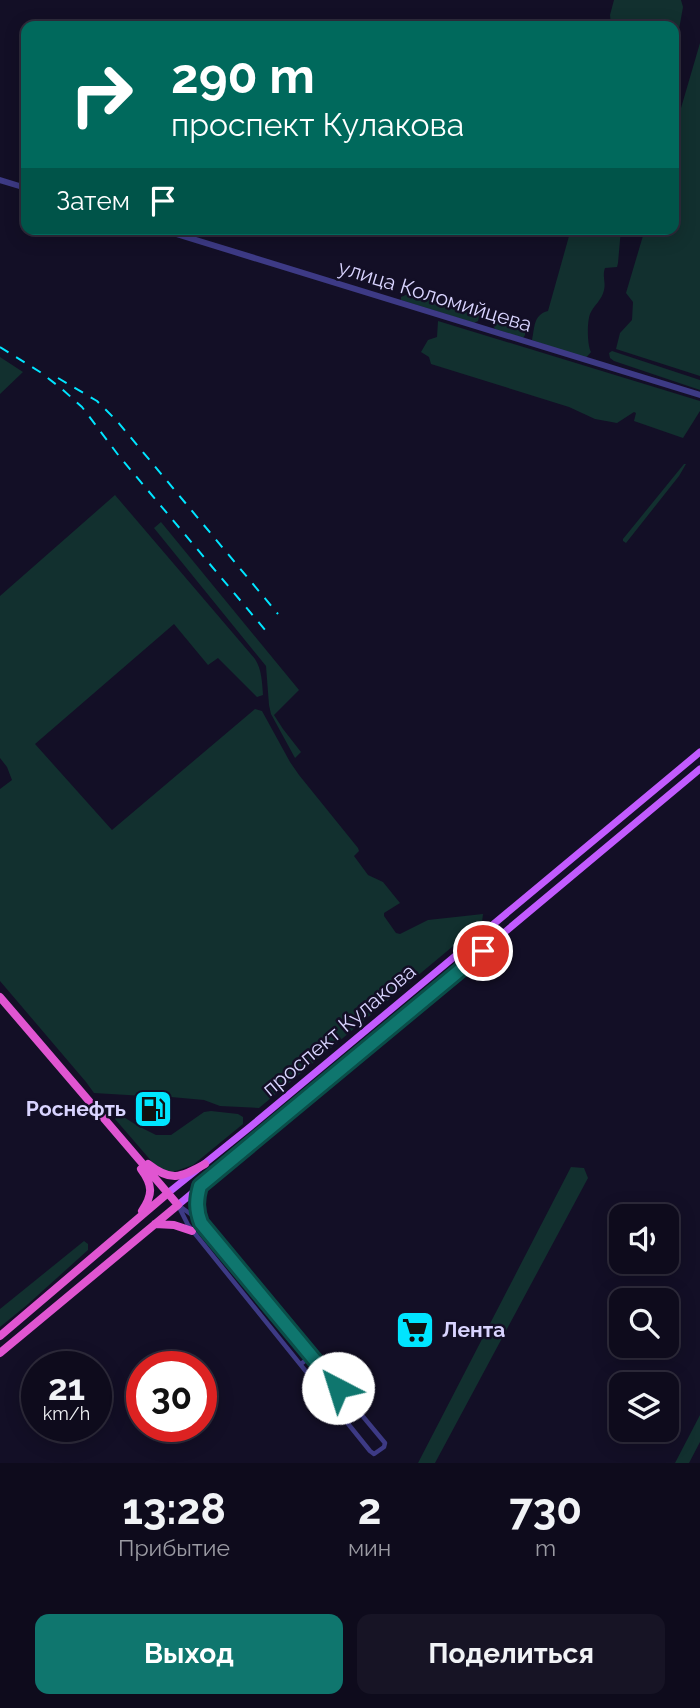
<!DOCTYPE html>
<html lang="ru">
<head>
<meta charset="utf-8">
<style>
	body { margin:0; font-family:Raleway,sans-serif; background:#171425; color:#f1f3f6; height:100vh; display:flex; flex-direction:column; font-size:26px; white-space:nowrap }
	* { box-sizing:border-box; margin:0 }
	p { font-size:23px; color:#9b9ba3 }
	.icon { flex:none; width:38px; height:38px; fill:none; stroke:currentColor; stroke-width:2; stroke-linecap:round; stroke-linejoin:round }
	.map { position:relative; height:1463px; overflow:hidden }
	.details { display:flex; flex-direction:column; background:#0e0b1c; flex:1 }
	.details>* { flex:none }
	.top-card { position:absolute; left:21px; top:21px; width:658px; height:214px; border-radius:14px; box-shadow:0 4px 18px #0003,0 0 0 2px #2e2b3b; background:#00695c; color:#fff; overflow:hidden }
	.tools { position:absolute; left:609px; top:1204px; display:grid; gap:14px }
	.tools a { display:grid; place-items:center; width:70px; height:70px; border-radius:14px; background:#0e0b1c; box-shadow:0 4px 18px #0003,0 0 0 2px #2e2b3b; font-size:35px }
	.speed { position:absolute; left:21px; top:1351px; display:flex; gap:14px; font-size:35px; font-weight:700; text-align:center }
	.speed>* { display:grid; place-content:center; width:91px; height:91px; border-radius:50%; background:#0e0b1c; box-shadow:0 4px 18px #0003,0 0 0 2px #2e2b3b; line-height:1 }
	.speed small { font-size:18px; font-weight:400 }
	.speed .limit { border:10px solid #d22; background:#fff; color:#111 }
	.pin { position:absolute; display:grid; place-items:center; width:60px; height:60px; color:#fff; margin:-30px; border:4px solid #fff; border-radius:50%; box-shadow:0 2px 7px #0007 }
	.me { position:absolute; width:77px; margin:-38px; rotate:320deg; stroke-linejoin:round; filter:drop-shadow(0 0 5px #0008) }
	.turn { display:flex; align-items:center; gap:24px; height:147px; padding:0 35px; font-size:32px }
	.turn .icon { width:91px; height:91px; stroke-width:2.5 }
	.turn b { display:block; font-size:49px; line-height:60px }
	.then { display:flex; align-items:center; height:66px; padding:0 35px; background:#0003; gap:14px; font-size:26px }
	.eta { display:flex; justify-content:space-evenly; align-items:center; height:119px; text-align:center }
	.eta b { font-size:42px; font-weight:700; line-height:49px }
	.cta { display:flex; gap:14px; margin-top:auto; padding:14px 35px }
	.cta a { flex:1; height:80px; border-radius:14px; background:#0f766e; color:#fff; font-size:28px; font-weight:700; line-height:80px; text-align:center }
	.cta a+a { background:#171425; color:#f1f3f6 }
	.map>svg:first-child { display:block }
</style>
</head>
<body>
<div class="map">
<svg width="700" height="1463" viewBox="0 0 700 1463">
	<rect width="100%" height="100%" fill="#130f26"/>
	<!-- green -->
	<path fill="#12302f" d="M614 0H681L683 7 675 52 674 53V26L611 25 610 15Z
		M700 43V376L616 349 620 333 632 320 633 302 626 293 645 229H674V132Z
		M571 229H621L618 263 617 267 605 268C602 276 606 282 604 290 602 300 594 305 590 314 587 322 587 345 591 352L585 359 532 340C535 327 533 315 548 311Z
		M408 294 480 313 478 321 474 323 401 300V297Z
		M497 317 525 325V335L523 338 495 329 493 325 494 318Z
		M438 321 700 401V411L683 438 634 421 636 413 634 412 617 423 595 419 569 407 431 364 429 357 421 352 428 340 437 337Z
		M612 351 700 380V390L614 361 610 358 609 353Z
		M0 357 23 372 0 394Z
		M684 464H686L679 476 626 543 623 541V539Z
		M115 495 255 659C262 670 262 683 263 695L257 697 218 658 208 665 174 624 35 744 112 830 255 709 262 711 290 762 299 775 358 848 359 851 354 856 368 875 383 882 400 903 384 913V916L396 933 400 934 428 920 483 914 482 922 259 1108 220 1106 204 1100 171 1097V1096L162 1095 161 1097 94 1093 86 1082 0 981V789L12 780 7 767 0 758V596Z
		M161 522 299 690 274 715 283 729 301 752 295 758 271 714 269 705 266 666 154 528Z
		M211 1111 238 1114 243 1117V1124L193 1165 173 1172 163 1170 153 1163 115 1119 116 1114H119L138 1126 156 1135H171L204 1112Z
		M571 1167 584 1168 588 1178 435 1463H418Z
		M84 1241 88 1244V1250L27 1305 0 1327V1309Z
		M700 1415V1442L689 1463H675Z"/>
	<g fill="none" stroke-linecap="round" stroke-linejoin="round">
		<!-- minor -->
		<path stroke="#3d3a85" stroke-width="4.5" d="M178 1205 196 1218 236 1264 385 1443 384 1447 374 1454 370 1451 188 1225Z
			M301 1364 311 1356
			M340 1413 351 1404"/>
		<!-- tertiary -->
		<path stroke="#3d3a85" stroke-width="6" d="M0 180 26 188
			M160 229 700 395"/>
		<!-- primary -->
		<path stroke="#c25bff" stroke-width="7" d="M200 1187 196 1205 201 1223
			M168 1193 250 1127 700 752
			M178 1205 700 769"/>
		<!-- trunk -->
		<path stroke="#e055d1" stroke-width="8" d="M0 997 178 1205 0 1353
			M148 1164C171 1182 180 1178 205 1164
			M141 1169C153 1185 153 1195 142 1211
			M155 1224 174 1225 192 1231
			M0 1336 168 1193"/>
		<!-- rail -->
		<path stroke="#00e5ff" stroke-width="2" stroke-dasharray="10 9" stroke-linecap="butt" d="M0 347 40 372 62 389 82 407 119 456 266 631
			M58 378 97 401 117 421 278 614"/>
	</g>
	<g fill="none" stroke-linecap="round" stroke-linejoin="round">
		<!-- route casing -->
		<g stroke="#0a4d48" stroke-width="18">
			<path id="route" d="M338 1388 201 1223C196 1210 196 1200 200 1186L483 951"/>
		</g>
		<!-- route -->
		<use href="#route" stroke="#0f766e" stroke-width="12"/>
	</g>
	<!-- icons -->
	<defs>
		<g id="fuel-square" transform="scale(2.0125)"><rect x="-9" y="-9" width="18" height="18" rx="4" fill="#00e5ff" stroke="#130f26"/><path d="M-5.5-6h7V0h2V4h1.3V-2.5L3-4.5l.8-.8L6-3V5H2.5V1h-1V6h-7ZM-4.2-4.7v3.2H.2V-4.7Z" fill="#111"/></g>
		<g id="supermarket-square" transform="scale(2.0125)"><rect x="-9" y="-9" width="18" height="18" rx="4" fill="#00e5ff" stroke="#130f26"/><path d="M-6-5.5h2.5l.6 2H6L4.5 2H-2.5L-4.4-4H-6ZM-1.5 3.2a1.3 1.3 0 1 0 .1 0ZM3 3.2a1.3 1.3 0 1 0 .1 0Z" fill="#111"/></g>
	</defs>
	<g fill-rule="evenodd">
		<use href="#fuel-square" x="153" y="1109"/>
		<use href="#supermarket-square" x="415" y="1330"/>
	</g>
	<g text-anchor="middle" stroke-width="5" stroke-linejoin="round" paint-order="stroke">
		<!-- street labels -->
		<g font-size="21" fill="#d9d4ff" stroke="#130f26">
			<text transform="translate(435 296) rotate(17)" y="7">улица Коломийцева</text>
			<text transform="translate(339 1030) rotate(-40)" y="7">проспект Кулакова</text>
		</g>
		<!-- poi labels -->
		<g font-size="21" font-weight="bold" fill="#d9d4ff" stroke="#130f26" text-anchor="end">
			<text x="126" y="1116">Роснефть</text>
			<text x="442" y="1337" text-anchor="start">Лента</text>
		</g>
	</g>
</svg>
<div class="tools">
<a><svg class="icon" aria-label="sound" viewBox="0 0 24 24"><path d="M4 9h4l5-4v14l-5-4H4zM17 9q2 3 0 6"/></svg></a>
<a><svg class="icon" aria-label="search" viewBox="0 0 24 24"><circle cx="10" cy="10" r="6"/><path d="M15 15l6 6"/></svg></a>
<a><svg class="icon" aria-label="layers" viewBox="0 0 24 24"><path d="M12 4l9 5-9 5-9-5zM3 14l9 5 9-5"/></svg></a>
</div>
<div class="speed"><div>21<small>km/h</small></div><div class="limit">30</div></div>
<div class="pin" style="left:483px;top:951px;background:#d93025"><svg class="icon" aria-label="arrive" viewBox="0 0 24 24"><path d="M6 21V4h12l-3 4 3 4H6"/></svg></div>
<svg class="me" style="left:338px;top:1388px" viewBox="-20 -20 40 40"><circle r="19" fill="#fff"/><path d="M0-13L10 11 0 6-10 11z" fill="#0f766e"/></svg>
<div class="top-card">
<div class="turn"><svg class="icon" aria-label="right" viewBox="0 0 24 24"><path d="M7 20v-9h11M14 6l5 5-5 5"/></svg><div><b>290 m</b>проспект Кулакова</div></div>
<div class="then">Затем<svg class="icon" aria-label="arrive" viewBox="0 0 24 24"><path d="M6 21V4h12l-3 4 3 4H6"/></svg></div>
</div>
</div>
<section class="details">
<div class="eta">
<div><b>13:28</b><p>Прибытие</p></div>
<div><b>2</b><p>мин</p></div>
<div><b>730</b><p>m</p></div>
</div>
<div class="cta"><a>Выход</a><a>Поделиться</a></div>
</section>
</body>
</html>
